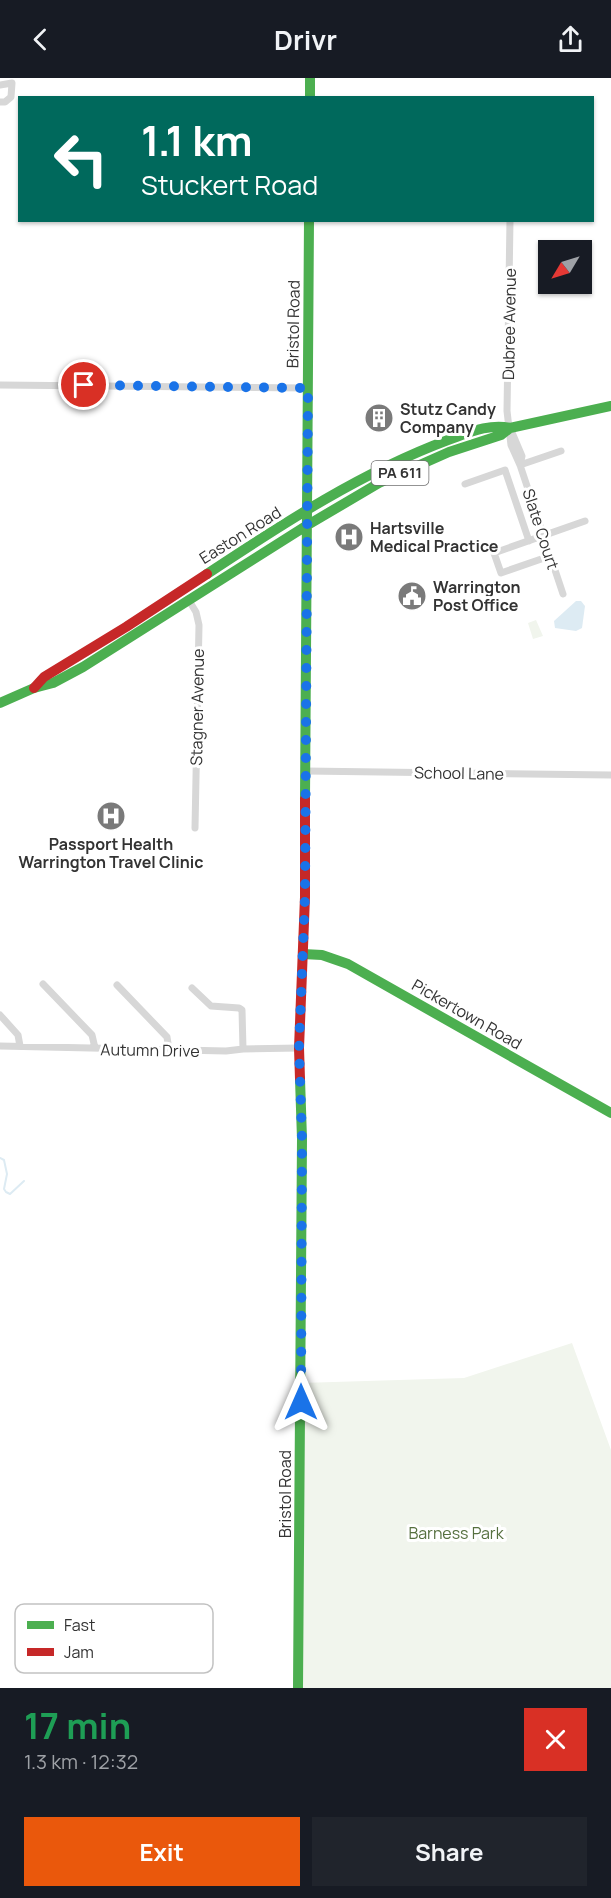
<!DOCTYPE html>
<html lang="en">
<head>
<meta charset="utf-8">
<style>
	body { margin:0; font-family:Manrope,sans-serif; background:#20242c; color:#f1f3f6; height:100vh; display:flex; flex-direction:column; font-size:22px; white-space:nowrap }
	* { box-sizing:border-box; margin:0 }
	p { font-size:20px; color:#9ea1a6 }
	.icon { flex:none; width:33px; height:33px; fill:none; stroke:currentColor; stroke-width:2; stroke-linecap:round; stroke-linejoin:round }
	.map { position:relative; height:1610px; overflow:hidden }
	.drawer { display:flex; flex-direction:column; background:#171b24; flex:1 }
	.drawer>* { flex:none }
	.top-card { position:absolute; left:18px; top:18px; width:576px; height:126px; border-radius:0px; box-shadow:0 2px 4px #0004; background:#00695c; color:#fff; overflow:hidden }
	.needle { width:39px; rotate:232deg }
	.controls { position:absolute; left:538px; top:162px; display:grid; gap:12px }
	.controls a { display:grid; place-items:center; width:54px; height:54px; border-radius:0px; background:#171b24; box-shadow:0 2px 4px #0004; font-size:30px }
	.pin { position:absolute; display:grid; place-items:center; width:51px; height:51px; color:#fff; margin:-26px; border:3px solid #fff; border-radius:50%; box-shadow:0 2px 6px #0007 }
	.me { position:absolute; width:66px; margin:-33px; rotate:0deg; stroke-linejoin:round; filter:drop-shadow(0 0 4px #0008) }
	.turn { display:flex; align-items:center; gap:21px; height:126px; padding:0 24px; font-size:27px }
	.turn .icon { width:78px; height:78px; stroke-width:2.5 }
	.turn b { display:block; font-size:42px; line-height:51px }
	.round { display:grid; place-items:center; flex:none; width:63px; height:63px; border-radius:0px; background:#20242c }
	.overview { display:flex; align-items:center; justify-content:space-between; height:102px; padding:0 24px }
	h1 { font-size:36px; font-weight:700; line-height:45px; color:#1e9e55 }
	.button { display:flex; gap:12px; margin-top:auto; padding:12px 24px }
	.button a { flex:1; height:69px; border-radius:0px; background:#ea580c; color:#fff; font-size:24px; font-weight:700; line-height:69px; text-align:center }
	.button a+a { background:#20242c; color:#f1f3f6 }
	header { display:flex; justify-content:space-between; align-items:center; height:78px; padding:0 24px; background:#171b24; font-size:27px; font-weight:700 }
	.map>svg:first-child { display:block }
</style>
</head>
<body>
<header><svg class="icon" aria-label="back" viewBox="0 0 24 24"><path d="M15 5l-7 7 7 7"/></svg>Drivr<svg class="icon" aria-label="share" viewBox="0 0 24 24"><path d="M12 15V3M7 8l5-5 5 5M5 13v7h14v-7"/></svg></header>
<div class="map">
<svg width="611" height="1610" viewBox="0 0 611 1610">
	<rect width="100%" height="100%" fill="#fff"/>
	<!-- green -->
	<path fill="#f1f5ed" d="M536 542 543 558 533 561 528 545Z
		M572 1265 611 1372V1610H298L301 1305 464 1300Z"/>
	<!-- water -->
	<path fill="#ddebf3" d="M576 523H581L585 528 582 550 576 553 555 550 554 543Z"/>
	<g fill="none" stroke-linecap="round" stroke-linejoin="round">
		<!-- stream -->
		<path stroke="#ddebf3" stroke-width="2" d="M0 1080 4 1082 7 1096 4 1111 6 1114 10 1116 24 1103"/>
		<!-- street -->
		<path stroke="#d7d7d7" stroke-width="7" d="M0 7 12 5 11 19 5 24H0
			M510 142 507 333 511 367 520 387 563 516
			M0 307 308 310
			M511 352 522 378 520 387
			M520 387 561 373
			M465 406 505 392 529 463
			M550 478 501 495 494 475 585 443
			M188 521 196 534 199 547 195 750
			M306 693 611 697
			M43 906 92 957 95 970
			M117 907 167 959 169 972
			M192 910 211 928 239 930 242 932 243 971
			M0 937 18 957 20 968
			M0 968 226 973 243 971 299 970"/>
		<!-- fast -->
		<path stroke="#4caf50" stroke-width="10" d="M310 0V20
			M207 496C284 445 362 394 448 362 468 355 490 345 510 350L611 328
			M0 625 34 610 53 605 83 589 306 448 379 405 449 374 501 357 510 350
			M305 721 309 142
			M303 876 322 877 348 886 611 1035
			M298 1610 302 1061 300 1001"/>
		<!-- jam -->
		<path stroke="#c62828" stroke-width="10" d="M34 610 44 599 126 549 207 496
			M300 1001 299 970 305 819V721"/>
	</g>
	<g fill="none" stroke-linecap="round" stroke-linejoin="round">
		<!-- route -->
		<path stroke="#1a73e8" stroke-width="10" stroke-dasharray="0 18" d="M84 307 308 310 305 819 299 970 302 1061 301 1324"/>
	</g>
	<!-- icons -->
	<defs>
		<g id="building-disc" transform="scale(1.5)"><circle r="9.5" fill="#7a7a7a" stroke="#fff"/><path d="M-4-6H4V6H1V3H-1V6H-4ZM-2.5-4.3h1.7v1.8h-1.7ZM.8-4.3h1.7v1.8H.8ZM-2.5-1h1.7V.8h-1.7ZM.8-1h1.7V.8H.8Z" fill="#fff"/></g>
		<g id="hospital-disc" transform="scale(1.5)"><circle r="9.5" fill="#7a7a7a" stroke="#fff"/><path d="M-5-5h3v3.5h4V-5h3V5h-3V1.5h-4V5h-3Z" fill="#fff"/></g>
		<g id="civic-disc" transform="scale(1.5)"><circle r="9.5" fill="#7a7a7a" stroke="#fff"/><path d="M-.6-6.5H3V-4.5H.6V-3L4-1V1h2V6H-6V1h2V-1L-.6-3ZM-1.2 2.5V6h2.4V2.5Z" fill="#fff"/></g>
	</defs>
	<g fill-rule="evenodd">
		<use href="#building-disc" x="379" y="340"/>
		<use href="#hospital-disc" x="349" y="459"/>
		<use href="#civic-disc" x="412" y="518"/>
		<use href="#hospital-disc" x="111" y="738"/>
	</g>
	<g text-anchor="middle" stroke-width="6" stroke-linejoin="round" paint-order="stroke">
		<!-- shield labels -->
		<rect fill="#fff" stroke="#707070" stroke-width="1.5" x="371.5" y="383" width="57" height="24" rx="4.5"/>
		<g font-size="15" font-weight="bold" fill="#333">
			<text x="400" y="400">PA 611</text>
		</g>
		<!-- street labels -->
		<g font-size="16" fill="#333" stroke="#fff">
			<text transform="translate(293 246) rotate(-89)" y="6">Bristol Road</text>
			<text transform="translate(509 246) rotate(-89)" y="6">Dubree Avenue</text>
			<text transform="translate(541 451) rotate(72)" y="6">Slate Court</text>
			<text transform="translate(240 457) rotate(-32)" y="6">Easton Road</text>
			<text transform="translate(197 629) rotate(-89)" y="6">Stagner Avenue</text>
			<text transform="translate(459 695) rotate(1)" y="6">School Lane</text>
			<text transform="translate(467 936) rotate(30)" y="6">Pickertown Road</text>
			<text transform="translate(150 972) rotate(1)" y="6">Autumn Drive</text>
			<text transform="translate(285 1416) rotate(-90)" y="6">Bristol Road</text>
		</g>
		<!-- poi labels -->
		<g font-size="16" font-weight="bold" fill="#333" stroke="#fff" text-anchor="start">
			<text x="400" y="337">Stutz Candy<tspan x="400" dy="18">Company</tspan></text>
			<text x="370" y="456">Hartsville<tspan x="370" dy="18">Medical Practice</tspan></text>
			<text x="433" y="515">Warrington<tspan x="433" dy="18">Post Office</tspan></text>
			<text x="111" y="772" text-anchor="middle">Passport Health<tspan x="111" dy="18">Warrington Travel Clinic</tspan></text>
		</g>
		<!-- park labels -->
		<g font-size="16" fill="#56703f" stroke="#fff">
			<text x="456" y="1461">Barness Park</text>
		</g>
	</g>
	<!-- legend -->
	<rect x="15" y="1526" width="198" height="69" rx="9" fill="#fff" stroke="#c2c2c2" stroke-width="1.5"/>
	<rect x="27" y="1543" width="27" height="8" fill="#4caf50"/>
	<rect x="27" y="1570" width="27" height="8" fill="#c62828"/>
	<g font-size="16" fill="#333">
		<text x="64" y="1553">Fast</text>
		<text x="64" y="1580">Jam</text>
	</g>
</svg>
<div class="controls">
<a><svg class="needle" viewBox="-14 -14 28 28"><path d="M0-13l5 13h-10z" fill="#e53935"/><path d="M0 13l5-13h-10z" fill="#9ea1a6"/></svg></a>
</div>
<div class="pin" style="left:84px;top:307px;background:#d93025"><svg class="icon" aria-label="arrive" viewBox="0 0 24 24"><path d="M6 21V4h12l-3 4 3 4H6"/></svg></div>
<svg class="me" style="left:301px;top:1324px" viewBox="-20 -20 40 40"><path d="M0-17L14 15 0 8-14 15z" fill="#1a73e8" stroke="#fff" stroke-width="4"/></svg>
<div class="top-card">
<div class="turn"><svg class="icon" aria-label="left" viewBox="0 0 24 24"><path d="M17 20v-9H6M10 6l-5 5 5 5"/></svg><div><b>1.1 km</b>Stuckert Road</div></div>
</div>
</div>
<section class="drawer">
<div class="overview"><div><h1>17 min</h1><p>1.3 km · 12:32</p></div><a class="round" style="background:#d93025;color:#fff"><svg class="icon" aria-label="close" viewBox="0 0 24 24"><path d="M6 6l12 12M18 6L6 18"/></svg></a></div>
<div class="button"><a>Exit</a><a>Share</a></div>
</section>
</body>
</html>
